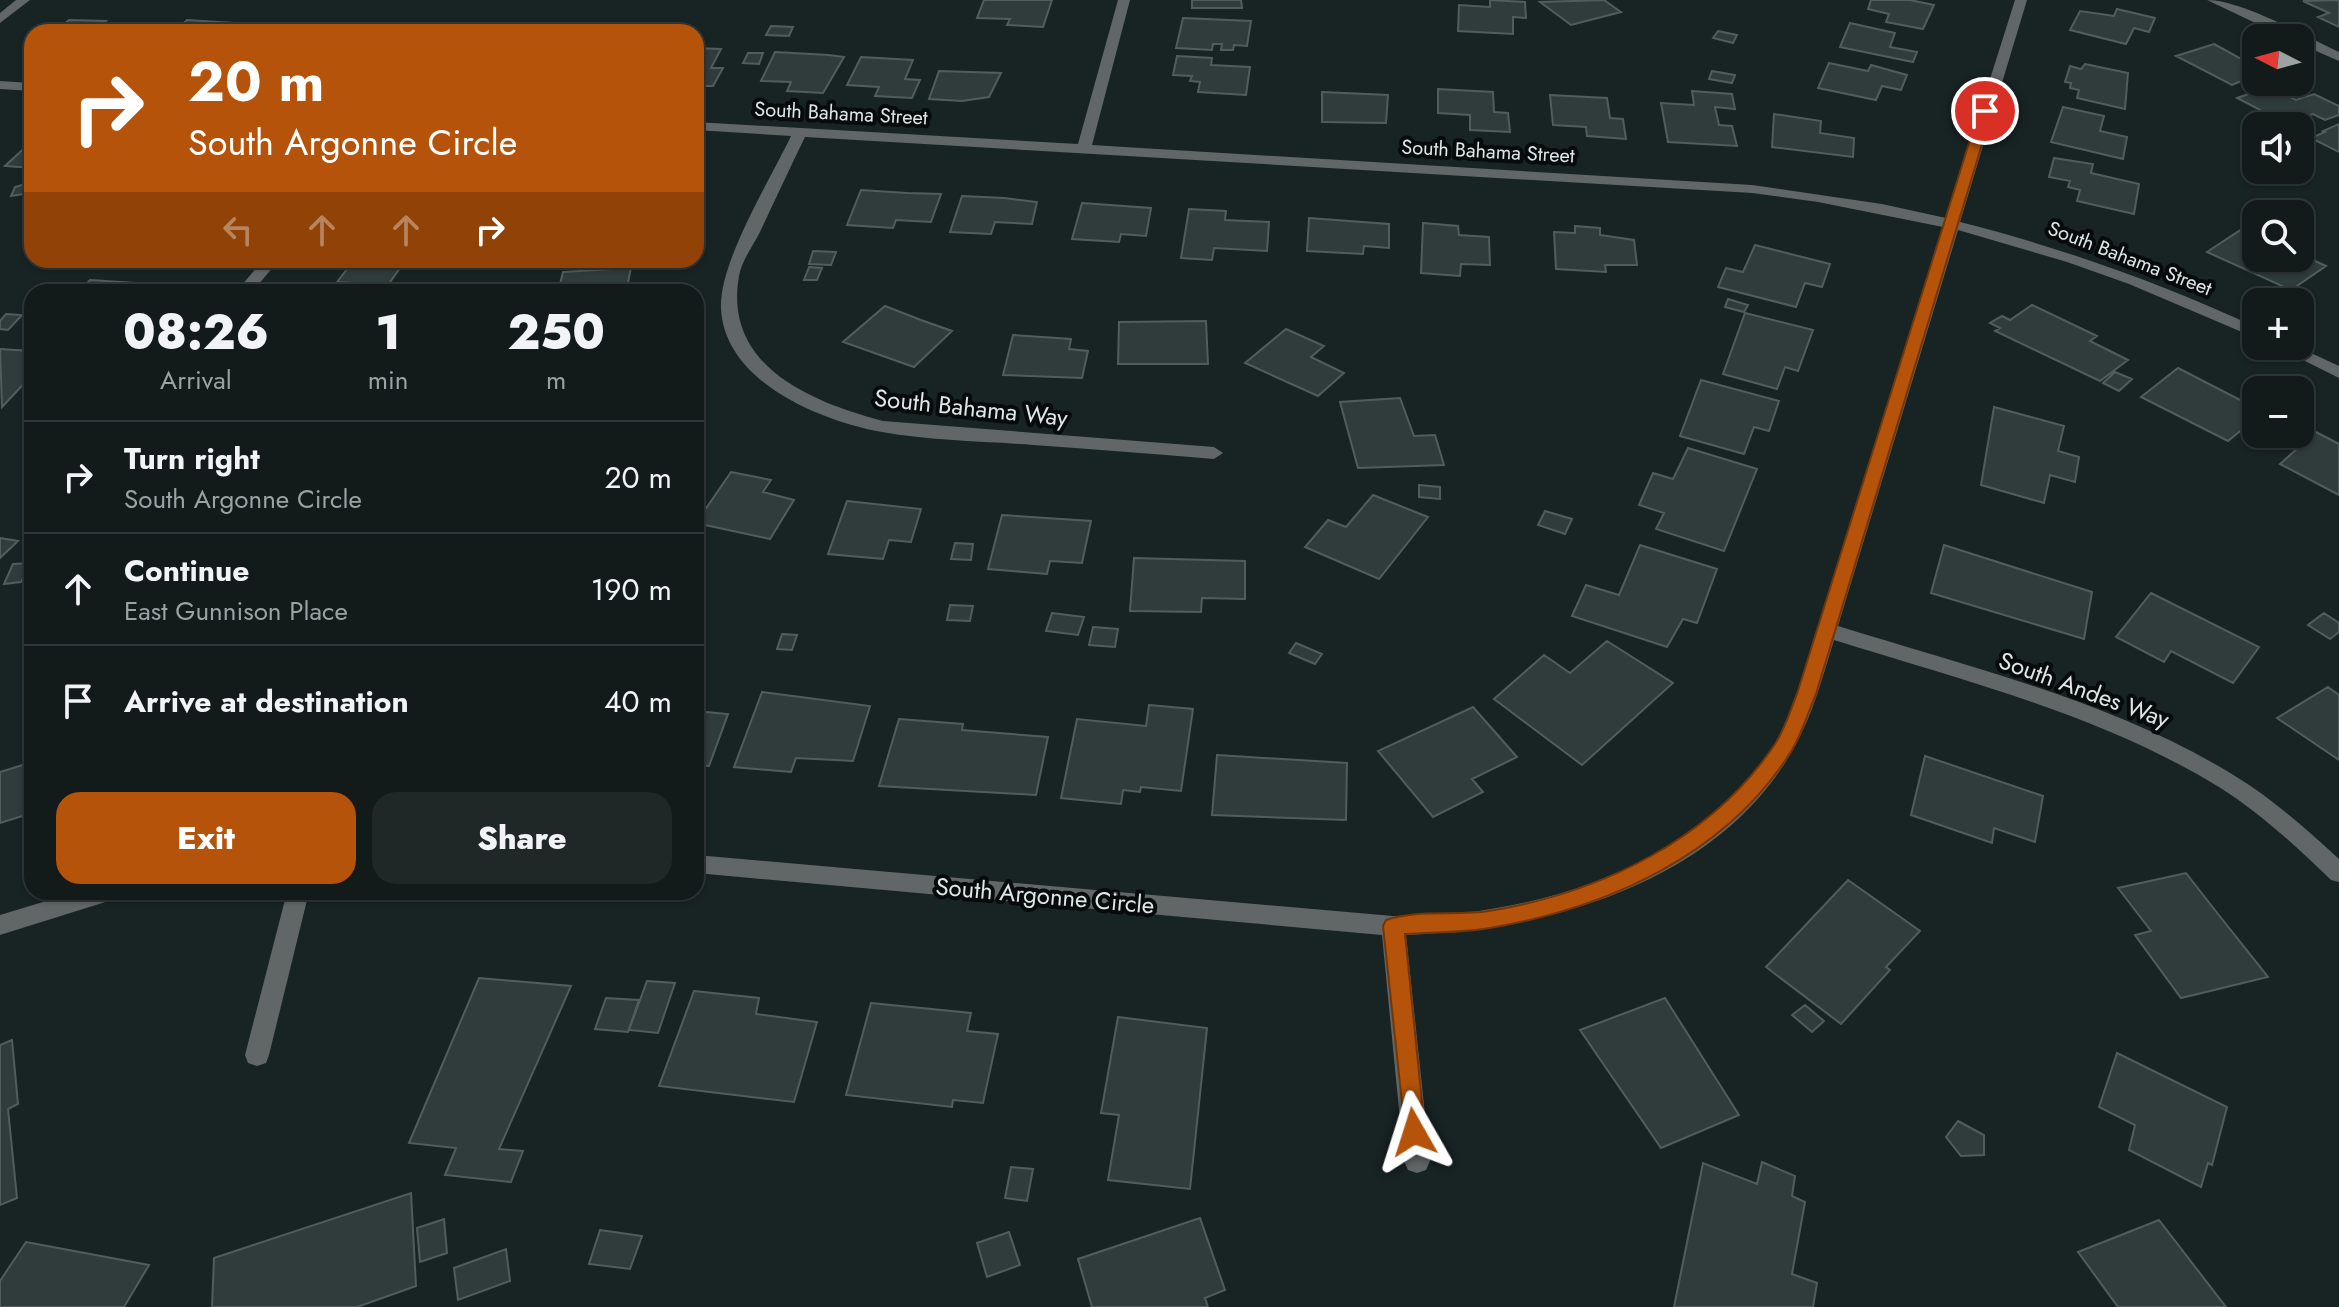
<!DOCTYPE html>
<html lang="en">
<head>
<meta charset="utf-8">
<style>
	body { margin:0; font-family:Jost,sans-serif; background:#1f2727; color:#f1f3f6; height:100vh; display:flex; flex-direction:column; font-size:30px; white-space:nowrap }
	* { box-sizing:border-box; margin:0 }
	p { font-size:26px; color:#9ca1a2 }
	.icon { flex:none; width:44px; height:44px; fill:none; stroke:currentColor; stroke-width:2; stroke-linecap:round; stroke-linejoin:round }
	.map { position:relative; flex:1; overflow:hidden }
	.drawer { position:absolute; left:24px; top:284px; width:680px; height:616px; display:flex; flex-direction:column; background:#121a1a; border-radius:24px; box-shadow:0 2px 6px #0004,0 0 0 2px #313839 }
	.drawer>* { flex:none }
	.top-card { position:absolute; left:24px; top:24px; width:680px; height:244px; border-radius:24px; box-shadow:0 2px 6px #0004,0 0 0 2px #313839; background:#b45309; color:#fff; overflow:hidden }
	.needle { width:52px; rotate:276deg }
	.controls { position:absolute; left:2242px; top:24px; display:grid; gap:16px }
	.controls a { display:grid; place-items:center; width:72px; height:72px; border-radius:16px; background:#121a1a; box-shadow:0 2px 6px #0004,0 0 0 2px #313839; font-size:40px }
	.pin { position:absolute; display:grid; place-items:center; width:68px; height:68px; color:#fff; margin:-34px; border:4px solid #fff; border-radius:50%; box-shadow:0 2px 8px #0007 }
	.me { position:absolute; width:88px; margin:-44px; rotate:354deg; stroke-linejoin:round; filter:drop-shadow(0 0 6px #0008) }
	.turn { display:flex; align-items:center; gap:28px; height:168px; padding:0 32px; font-size:36px }
	.turn .icon { width:104px; height:104px; stroke-width:2.5 }
	.turn b { display:block; font-size:56px; line-height:68px }
	.lanes { display:flex; align-items:center; height:76px; padding:0 32px; background:#0003; justify-content:center; gap:40px; direction:ltr }
	.lanes .off { opacity:.35 }
	.eta { display:flex; justify-content:space-evenly; align-items:center; height:136px; text-align:center }
	.eta b { font-size:48px; font-weight:800; line-height:56px }
	.cta { display:flex; gap:16px; margin-top:auto; padding:16px 32px }
	.cta a { flex:1; height:92px; border-radius:24px; background:#b45309; color:#fff; font-size:32px; font-weight:800; line-height:92px; text-align:center }
	.cta a+a { background:#1f2727; color:#f1f3f6 }
	ul { padding:0; list-style:none }
	li { display:flex; align-items:center; gap:24px; height:112px; padding:0 32px; border-top:2px solid #313839 }
	li div { flex:1 }
	li b { display:block; font-size:30px }
	li em { font-style:normal }
	.map>svg:first-child { display:block }
</style>
</head>
<body>
<div class="map">
<svg width="2339" height="1307" viewBox="0 0 2339 1307">
	<rect width="100%" height="100%" fill="#182323"/>
	<!-- building -->
	<path fill="#303b3c" stroke="#515d5d" stroke-width="2" d="M984 0H1052L1043 27 1007 25 1010 19 977 18Z
		M1192 0H1241L1242 8H1192Z
		M1490 0 1525 2 1526 18 1513 17V34L1458 31 1459 5 1490 7Z
		M1604 0 1621 12 1571 25 1540 2Z
		M1871 0H1910L1934 5 1923 29 1886 22 1889 14 1868 9Z
		M2339 0V27L2318 17 2329 13 2303 1Z
		M2117 9 2155 18 2149 32 2134 28 2126 44 2070 30 2080 11 2114 16Z
		M1183 18 1251 21 1247 46 1234 45 1233 50H1221L1222 44H1213L1212 50 1176 48Z
		M69 20 106 21 95 32H55Z
		M187 20 236 23 226 32H174Z
		M1850 23 1895 33 1890 47 1917 52 1913 62 1840 47Z
		M281 25 332 27 328 32H274Z
		M771 26 793 27 789 36 766 35Z
		M1718 31 1737 35 1733 43 1713 38Z
		M2214 44 2256 67V75L2232 85 2176 56Z
		M696 48 721 49 711 68H723L713 86H696Z
		M775 52 829 55 844 57 823 93 787 91 791 82 761 81Z
		M748 53H763L759 64 743 63Z
		M1177 56 1212 58 1211 65 1250 67 1246 95 1198 92 1200 82 1190 81 1192 76 1173 75Z
		M861 57 913 60 905 79 920 80 912 98 875 96 879 87 847 85Z
		M1829 63 1868 71 1871 65 1907 75 1901 90 1882 86 1876 100 1818 88Z
		M2085 64 2128 73 2125 109 2077 98 2079 90 2070 88 2071 83 2065 82 2070 66 2081 69Z
		M939 71 1001 73 989 97 962 101 929 99Z
		M1712 71 1735 75 1732 83 1709 79Z
		M2269 87 2296 100 2314 94 2339 106V115L2325 120 2313 114 2287 124 2237 98Z
		M1438 89 1493 92 1494 112 1508 113 1510 132 1470 130V115L1438 113Z
		M1692 91 1732 94 1735 109 1715 107 1719 125 1732 126 1737 146 1668 142 1661 103 1694 105Z
		M1322 92 1388 95 1386 123 1322 122Z
		M1550 95 1607 98 1610 118 1623 119 1626 139 1587 136 1586 127 1553 125Z
		M2063 107 2104 116 2100 131 2127 137 2123 159 2051 142Z
		M1774 114 1821 121 1820 133 1854 138 1853 157 1772 147Z
		M2339 124V152L2311 138 2325 132 2323 131Z
		M32 141V168L5 166Z
		M2054 158 2093 164 2091 173 2139 184 2134 214 2077 201 2080 190 2068 187 2070 181 2049 177Z
		M25 184 32 185 30 193 11 196 15 187Z
		M861 190 907 193 941 194 931 222 896 220 893 228 847 225Z
		M962 196 1004 198 1037 202 1032 224 995 222 991 234 950 232Z
		M1082 203 1151 208 1146 236 1121 234 1119 242 1072 239Z
		M1189 209 1226 211 1225 220 1269 222 1267 251 1214 248 1212 260 1181 258Z
		M1309 218 1389 224V248L1364 246 1363 254 1307 251Z
		M1423 223 1458 226 1459 235 1489 237 1490 265 1461 264 1460 276 1421 273Z
		M1575 226 1600 228V235L1634 240 1637 265H1605L1606 272 1556 269 1554 232 1575 233Z
		M2245 227 2256 232V258H2300V254L2326 266 2291 290 2207 252Z
		M1755 245 1830 264 1822 287 1805 283 1796 307 1718 287 1726 268 1743 272Z
		M813 251 836 252 831 265 809 264Z
		M354 260H422L418 265 403 264 388 285 337 282Z
		M809 267 822 268 817 280H804Z
		M631 268 626 292H558L563 272Z
		M90 280 153 284 146 292H79Z
		M1728 299 1748 305 1744 312 1725 307Z
		M2032 305 2097 336 2090 341 2128 360 2100 381 1995 331 2000 328 1990 323 2002 316 2010 320Z
		M885 306 921 320 952 331 914 367 843 342Z
		M1745 313 1813 330 1798 371 1785 367 1777 389 1723 374Z
		M6 314 22 315 8 330 0 329V321Z
		M1206 321 1208 364H1118L1119 322Z
		M1286 329 1324 346 1311 357 1344 373 1318 396 1245 363Z
		M1013 335 1071 339 1069 349 1088 351 1082 378 1003 375Z
		M0 349 32 351V375L2 407Z
		M2178 368 2256 408V418L2228 441 2141 397Z
		M2115 372 2132 379 2119 391 2103 383Z
		M1701 380 1779 401 1769 431 1754 427 1744 454 1680 436Z
		M1400 398 1414 436 1435 435 1444 465 1358 468 1340 402Z
		M1994 407 2064 426 2058 451 2079 457 2075 482 2050 475 2044 503 1981 485Z
		M2316 432 2339 444V495L2280 464Z
		M1688 448 1757 469 1724 551 1656 529 1664 513 1639 505 1653 473 1673 479Z
		M731 472 771 480 763 492 794 500 770 539 696 523Z
		M1419 485 1440 487V499L1419 497Z
		M1373 495 1428 517 1379 579 1305 547 1328 520 1346 527Z
		M847 501 921 509 911 542 889 540 883 559 828 554Z
		M1545 511 1572 519 1565 534 1538 525Z
		M1002 515 1091 521 1082 563 1050 561 1047 574 988 569Z
		M0 538 18 541 0 558Z
		M955 543 973 544 971 560 951 559Z
		M1640 545 1717 569 1697 623 1683 619 1667 647 1572 616 1586 585 1619 595Z
		M1944 545 2092 592 2084 639 1931 593Z
		M1134 558 1245 561V599L1202 598 1201 612 1130 611Z
		M31 563 21 582 4 584 13 564Z
		M2151 593 2259 647 2233 683 2171 651 2164 662 2116 637Z
		M950 605 973 606 970 621 947 620Z
		M1052 613 1084 617 1078 635 1046 631Z
		M2324 613 2339 623V632L2330 639 2308 625Z
		M1093 627 1118 629 1115 647 1089 645Z
		M782 634 797 635 792 650 777 649Z
		M1607 641 1673 683 1582 765 1494 699 1544 655 1570 673Z
		M1296 643 1322 654 1315 664 1289 653Z
		M2328 687 2339 695V760L2277 718Z
		M762 692 870 706 853 761 796 758 791 772 734 767Z
		M1149 705 1193 709 1181 791 1141 787 1140 792 1123 790 1121 804 1061 798 1077 719 1146 726Z
		M1473 707 1517 757 1472 779 1483 792 1433 817 1378 751Z
		M696 711 728 714 709 766 696 765Z
		M899 719 963 724 962 730 1048 737 1036 795 879 786Z
		M1217 755 1347 763 1346 820 1212 815Z
		M1925 756 2043 796 2035 842 1994 828 1992 843 1911 815Z
		M32 762V813L0 823V772Z
		M2186 873 2218 914 2268 977 2181 998 2135 935 2151 931 2118 888Z
		M1848 880 1920 931 1886 967 1890 970 1841 1024 1766 967Z
		M479 978 571 986 499 1149 523 1151 511 1182 445 1175 456 1148 409 1143Z
		M647 981 675 983 658 1033 629 1030Z
		M694 991 759 998 756 1014 817 1022 794 1102 659 1086Z
		M606 998 639 1000 628 1032 595 1029Z
		M1665 998 1739 1115 1661 1148 1580 1030Z
		M871 1003 971 1013 967 1031 998 1034 983 1103 953 1100 952 1107 846 1095Z
		M1805 1005 1824 1021 1812 1032 1792 1015Z
		M1118 1017 1207 1028 1190 1189 1108 1180 1119 1115 1101 1113Z
		M12 1040 18 1104 8 1109 17 1198 0 1205V1045Z
		M2117 1053 2227 1107 2212 1165 2208 1163 2201 1187 2129 1150 2135 1125 2099 1107Z
		M1958 1121 1984 1135V1155L1961 1156 1946 1137Z
		M1762 1162 1795 1176 1792 1196 1805 1202 1792 1274 1817 1283 1813 1307H1674L1703 1163 1757 1184Z
		M1011 1167 1033 1169 1027 1201 1005 1198Z
		M411 1193 416 1286 357 1307H212L214 1258Z
		M1200 1218 1225 1290 1205 1298 1208 1307H1092L1078 1259Z
		M444 1219 447 1253 420 1262 417 1228Z
		M2159 1220 2226 1307H2118L2078 1252Z
		M600 1230 642 1236 630 1269 589 1264Z
		M1009 1232 1020 1265 987 1277 977 1243Z
		M26 1242 149 1265 124 1307H0V1281Z
		M506 1249 510 1281 458 1300 454 1268Z"/>
	<g fill="none" stroke-linecap="round" stroke-linejoin="round">
		<!-- street -->
		<path fill="#616666" fill-rule="evenodd" d="M16 0H30L0 23V13Z
			M1118 0H1130L1092 145 1752 185 1882 204 1946 218 2015 0H2027L1960 222C2063 248 2160 283 2256 327V338L2129 284 2067 262 1958 230 1838 626C1972 668 2114 701 2235 776 2273 799 2306 829 2339 859V882L2331 880C2296 846 2260 813 2219 787 2101 715 1965 681 1834 640 1823 676 1813 714 1794 748 1719 882 1549 930 1406 935L1430 1161 1426 1170 1417 1173 1408 1170 1404 1161 1382 935 696 873V855L1393 916C1422 915 1450 915 1479 911 1593 895 1717 842 1778 739 1786 725 1791 709 1797 694L1943 227 1818 202 1752 193 805 137C790 168 775 200 760 232 753 246 742 260 739 276 723 367 812 402 883 421L1214 447 1223 453 1214 459C1154 454 1093 449 1033 445 984 441 931 441 882 432 821 421 724 382 721 308 719 262 770 180 791 136L696 130V122L1078 144Z
			M2207 0C2242 0 2304 36 2339 52V61L2300 44V38H2287Z
			M0 81 32 83V91L0 89Z
			M263 260H279L252 292H236Z
			M2275 346H2296L2339 366V378Z
			M76 892H118L115 899 0 935V915Z
			M287 892H309L269 1055 266 1063 257 1066 248 1063 245 1055Z"/>
	</g>
	<!-- route -->
	<path fill="#b45309" stroke="#753606" stroke-width="2" d="M1985 107 1992 111 1816 694C1808 713 1802 733 1792 750 1727 855 1607 908 1490 928 1462 933 1433 932 1405 934L1425 1132 1422 1140 1414 1143 1406 1140 1383 926 1386 920C1417 909 1456 916 1489 911 1600 893 1711 840 1775 744 1785 729 1790 711 1797 694L1979 111Z"/>
	<g text-anchor="middle" stroke-width="8" stroke-linejoin="round" paint-order="stroke">
		<!-- far-street labels -->
		<g font-size="20" fill="#dfe6e6" stroke="#070b0b">
			<text transform="translate(841 113) rotate(3)" y="7">South Bahama Street</text>
			<text transform="translate(1488 151) rotate(3)" y="7">South Bahama Street</text>
			<text transform="translate(2130 258) rotate(21)" y="7">South Bahama Street</text>
		</g>
		<!-- street labels -->
		<g font-size="24" fill="#dfe6e6" stroke="#070b0b">
			<text transform="translate(971 408) rotate(6)" y="8">South Bahama Way</text>
			<text transform="translate(2084 690) rotate(20)" y="8">South Andes Way</text>
			<text transform="translate(1045 896) rotate(5)" y="8">South Argonne Circle</text>
		</g>
	</g>
</svg>
<div class="controls">
<a><svg class="needle" viewBox="-14 -14 28 28"><path d="M0-13l5 13h-10z" fill="#e53935"/><path d="M0 13l5-13h-10z" fill="#9ca1a2"/></svg></a>
<a><svg class="icon" aria-label="sound" viewBox="0 0 24 24"><path d="M4 9h4l5-4v14l-5-4H4zM17 9q2 3 0 6"/></svg></a>
<a><svg class="icon" aria-label="search" viewBox="0 0 24 24"><circle cx="10" cy="10" r="6"/><path d="M15 15l6 6"/></svg></a>
<a>+</a>
<a>−</a>
</div>
<div class="pin" style="left:1985px;top:111px;background:#d93025"><svg class="icon" aria-label="arrive" viewBox="0 0 24 24"><path d="M6 21V4h12l-3 4 3 4H6"/></svg></div>
<svg class="me" style="left:1414px;top:1132px" viewBox="-20 -20 40 40"><path d="M0-17L14 15 0 8-14 15z" fill="#b45309" stroke="#fff" stroke-width="4"/></svg>
<div class="top-card">
<div class="turn"><svg class="icon" aria-label="right" viewBox="0 0 24 24"><path d="M7 20v-9h11M14 6l5 5-5 5"/></svg><div><b>20 m</b>South Argonne Circle</div></div>
<div class="lanes"><svg class="icon off" aria-label="left" viewBox="0 0 24 24"><path d="M17 20v-9H6M10 6l-5 5 5 5"/></svg><svg class="icon off" aria-label="ahead" viewBox="0 0 24 24"><path d="M12 20V5M6 11l6-6 6 6"/></svg><svg class="icon off" aria-label="ahead" viewBox="0 0 24 24"><path d="M12 20V5M6 11l6-6 6 6"/></svg><svg class="icon" aria-label="right" viewBox="0 0 24 24"><path d="M7 20v-9h11M14 6l5 5-5 5"/></svg></div>
</div>
<section class="drawer">
<div class="eta">
<div><b>08:26</b><p>Arrival</p></div>
<div><b>1</b><p>min</p></div>
<div><b>250</b><p>m</p></div>
</div>
<ul>
<li><svg class="icon" aria-label="right" viewBox="0 0 24 24"><path d="M7 20v-9h11M14 6l5 5-5 5"/></svg><div><b>Turn right</b><p>South Argonne Circle</p></div><em>20 m</em></li>
<li><svg class="icon" aria-label="ahead" viewBox="0 0 24 24"><path d="M12 20V5M6 11l6-6 6 6"/></svg><div><b>Continue</b><p>East Gunnison Place</p></div><em>190 m</em></li>
<li><svg class="icon" aria-label="arrive" viewBox="0 0 24 24"><path d="M6 21V4h12l-3 4 3 4H6"/></svg><div><b>Arrive at destination</b></div><em>40 m</em></li>
</ul>
<div class="cta"><a>Exit</a><a>Share</a></div>
</section>
</div>
</body>
</html>
